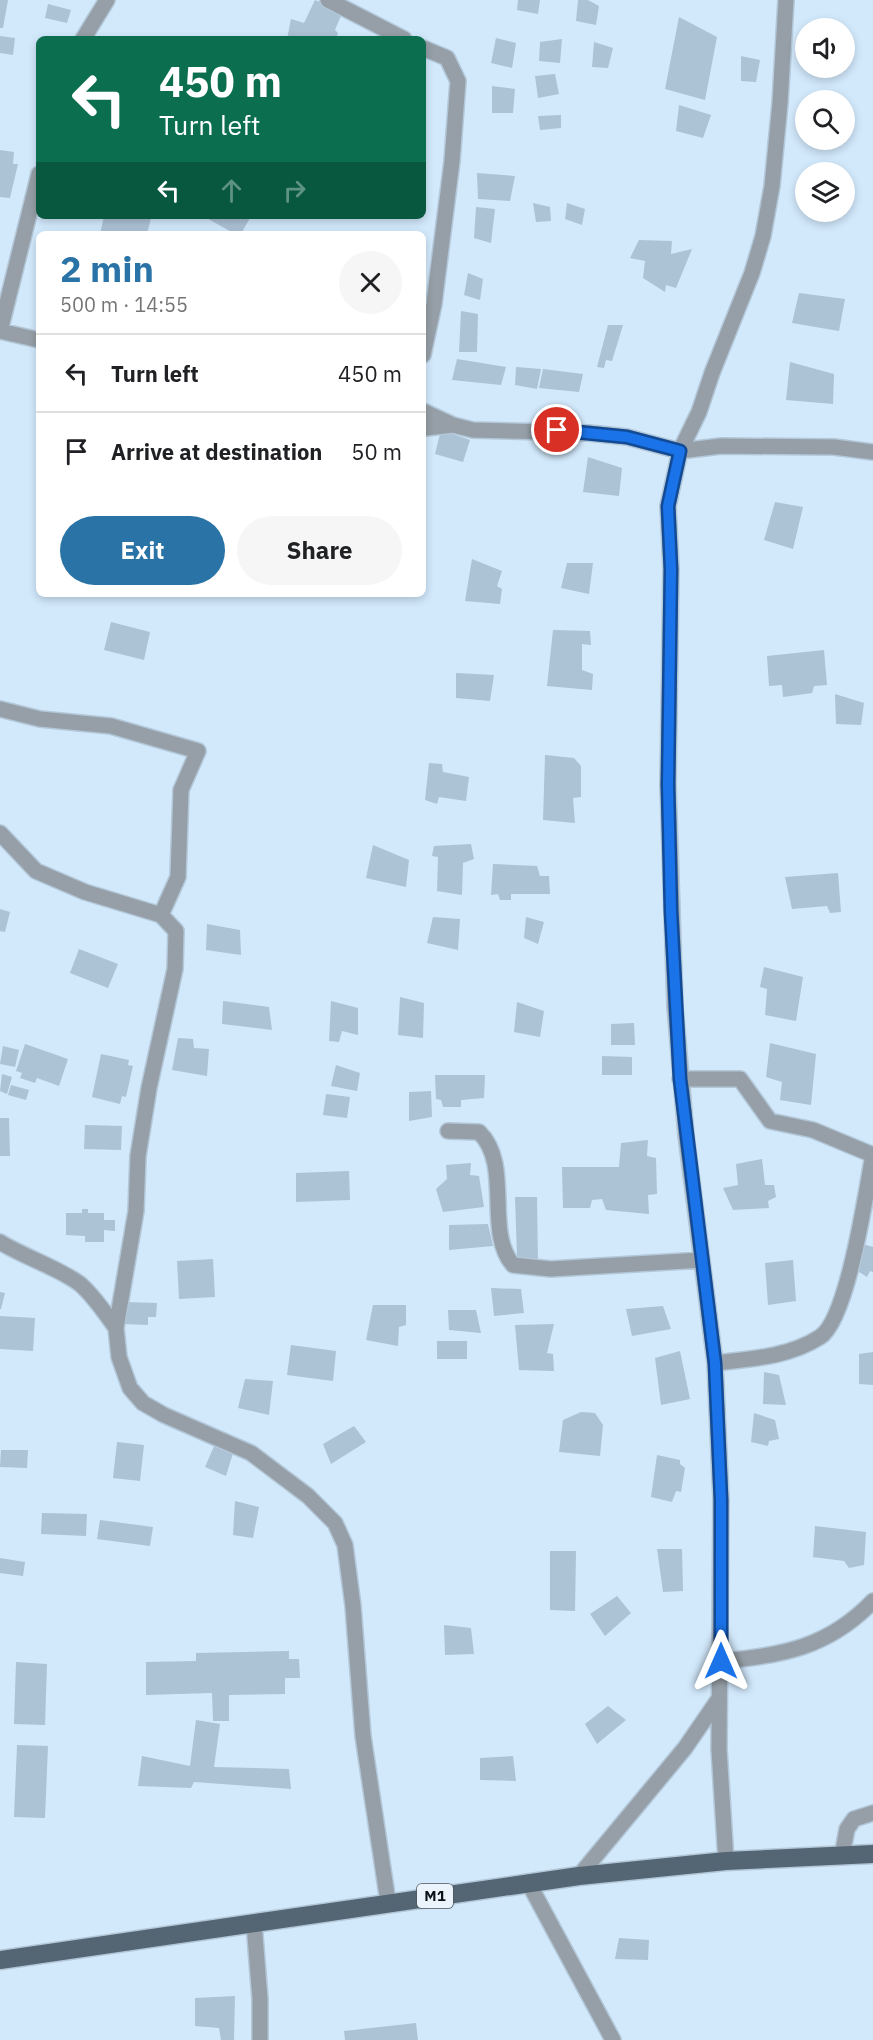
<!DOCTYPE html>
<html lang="en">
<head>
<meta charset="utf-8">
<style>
	body { margin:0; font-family:"IBM Plex Sans",sans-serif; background:#f6f6f6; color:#202124; height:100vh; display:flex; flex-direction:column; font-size:22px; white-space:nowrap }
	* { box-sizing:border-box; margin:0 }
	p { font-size:20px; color:#757577 }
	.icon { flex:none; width:33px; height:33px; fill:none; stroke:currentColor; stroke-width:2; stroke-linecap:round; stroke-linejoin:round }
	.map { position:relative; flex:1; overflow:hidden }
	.drawer { position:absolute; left:36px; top:231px; width:390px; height:366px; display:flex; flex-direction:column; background:#fff; border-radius:9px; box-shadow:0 3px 9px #0003 }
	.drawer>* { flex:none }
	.banner { position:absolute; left:36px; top:36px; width:390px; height:183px; border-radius:9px; box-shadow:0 3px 9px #0003; background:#0b6e4f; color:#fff; overflow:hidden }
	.controls { position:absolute; left:795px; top:18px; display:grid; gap:12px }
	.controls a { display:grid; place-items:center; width:60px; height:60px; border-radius:50%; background:#fff; box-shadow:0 3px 9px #0003; font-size:30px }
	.pin { position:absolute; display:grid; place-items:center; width:51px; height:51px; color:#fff; margin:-26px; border:3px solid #fff; border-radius:50%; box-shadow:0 2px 6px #0007 }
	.me { position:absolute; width:66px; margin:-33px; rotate:0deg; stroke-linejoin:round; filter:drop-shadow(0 0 4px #0008) }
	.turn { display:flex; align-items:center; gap:21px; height:126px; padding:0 24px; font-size:27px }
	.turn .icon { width:78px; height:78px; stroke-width:2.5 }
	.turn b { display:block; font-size:42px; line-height:51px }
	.lanes { display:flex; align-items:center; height:57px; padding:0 24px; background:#0003; justify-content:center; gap:30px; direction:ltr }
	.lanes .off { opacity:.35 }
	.round { display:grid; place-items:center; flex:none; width:63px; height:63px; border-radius:32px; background:#f6f6f6 }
	.headline { display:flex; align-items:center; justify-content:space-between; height:102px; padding:0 24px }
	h1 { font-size:36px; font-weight:700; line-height:45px; color:#2a73a6 }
	.action { display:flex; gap:12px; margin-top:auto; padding:12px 24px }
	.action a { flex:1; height:69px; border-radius:36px; background:#2a73a6; color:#fff; font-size:24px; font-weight:700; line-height:69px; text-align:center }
	.action a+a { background:#f6f6f6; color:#202124 }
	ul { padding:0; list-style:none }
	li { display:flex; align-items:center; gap:18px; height:78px; padding:0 24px; border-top:2px solid #e0e0e0 }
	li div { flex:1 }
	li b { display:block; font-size:22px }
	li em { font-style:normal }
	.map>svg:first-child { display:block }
</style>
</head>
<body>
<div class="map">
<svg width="873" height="2040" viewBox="0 0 873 2040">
	<rect width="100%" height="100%" fill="#d2e9fc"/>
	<!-- building -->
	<path fill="#acc2d5" d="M0 0H8L3 28H0Z
		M315 0 343 11 335 30 338 33 336 39H287L291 19 304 23Z
		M518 0H540L538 14 517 10Z
		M578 0H588L599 6 596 25 576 21Z
		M48 4 71 10 67 23 45 18Z
		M679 17 717 37 705 100 665 89Z
		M0 36 15 38 13 55 0 53Z
		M496 38 516 43 512 68 491 63Z
		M562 39 560 63 539 61 540 42Z
		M594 42 613 48 608 68 592 67Z
		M741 56 760 60 756 82 741 81Z
		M555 74 559 94 538 98 535 76Z
		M492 86 515 89 513 113H492Z
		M679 105 711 115 703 138 676 131Z
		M561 115V128L540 130 538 116Z
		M0 150 14 152 13 164H18L10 198 0 197Z
		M477 173 515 176 510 201 478 199Z
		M533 203 550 207 551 221 536 222Z
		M567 203 585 209 582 225 565 219Z
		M476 207 495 209 491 243 474 238Z
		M104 216 151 218 147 234H100Z
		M203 216H251L241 234H235Z
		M639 240 672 241 671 254 692 249 676 288 666 285 665 292 643 278 645 261 630 258Z
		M468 273 483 279 480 300 464 295Z
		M799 293 845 299 839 331 792 323Z
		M461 311 478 314 477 352H459Z
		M608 325H623L612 361 606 360 604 368 597 367Z
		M457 359 506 367 501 385 452 380Z
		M790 362 834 374 833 404 786 400Z
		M516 367 541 369 537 389 515 385Z
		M543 369 583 374 579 392 539 388Z
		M441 430 470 440 463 462 435 454Z
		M588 457 622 468 619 496 583 492Z
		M775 502 803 507 793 549 764 540Z
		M472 559 502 571 497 586 502 589 500 604 465 601Z
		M567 563H593L589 594 561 588Z
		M111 622 150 632 144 660 104 650Z
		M553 630 590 631 591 645 582 644V670L593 674 592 690 547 686Z
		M824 650 827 685 814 686 812 693 783 697 782 685 769 686 767 656Z
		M456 673 494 675 490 701 456 698Z
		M835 694 864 703 861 725 836 724Z
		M545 755 574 758 581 766V797L573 798 575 823 543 820Z
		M429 763 442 764 443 772 469 777 466 801 439 797 437 804 425 800Z
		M471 844 474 859 463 863 462 895 437 891 438 857 432 856 434 846Z
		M373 845 409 860 406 887 366 878Z
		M493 864 537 866 540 876H549L550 894H511V900H500L498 894 491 895Z
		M838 873 841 912 830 913 827 906 792 909 785 877Z
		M0 909 10 912 5 932 0 931Z
		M433 917 460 919 458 950 427 943Z
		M526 917 544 922 538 944 524 938Z
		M207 924 240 930 241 955 206 950Z
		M79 949 118 964 108 988 70 973Z
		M764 967 803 977 796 1021 765 1015 767 989 760 987Z
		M400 997 424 1003 423 1038 398 1035Z
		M223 1001 269 1007 272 1030 222 1024Z
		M331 1001 358 1008V1035L342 1031 339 1042 329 1041Z
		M517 1002 544 1011 540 1037 514 1032Z
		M634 1023 635 1045H611V1024Z
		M178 1038 193 1039 194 1048 209 1049 207 1076 172 1070Z
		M770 1043 816 1054 811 1105 780 1100 782 1082 766 1077Z
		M25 1044 68 1059 59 1086 37 1078 35 1083 20 1078 22 1073 16 1071Z
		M3 1046 19 1050 15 1067 0 1064Z
		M101 1054 129 1060 128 1065 133 1066 126 1097 122 1096 120 1104 92 1097Z
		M602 1056 632 1057V1075H602Z
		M336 1065 360 1073 357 1091 331 1086Z
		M2 1074 12 1077 7 1094 0 1091Z
		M435 1075H485L484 1098 461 1100V1107H443L441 1100 436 1099Z
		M11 1085 29 1090 26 1100 8 1095Z
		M431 1091 432 1117 409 1121V1092Z
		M326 1094 350 1097 347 1118 323 1115Z
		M0 1118H9L10 1156H0Z
		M85 1125 122 1126 121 1150 84 1149Z
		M648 1140 647 1156 656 1158 657 1194 648 1195 649 1214 606 1210 602 1199 592 1200 590 1208H563L562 1167H619L621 1143Z
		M762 1159 765 1185H774L776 1197 768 1201 769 1208 733 1210 723 1188 738 1185 736 1164Z
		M471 1163 470 1175 479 1176 484 1207 443 1212 436 1189 447 1179 446 1165Z
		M349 1171 350 1200 296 1202V1173Z
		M515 1197H537L538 1263 517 1257Z
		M82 1209H88V1213H104V1220H115V1231L104 1230V1242H85V1236L66 1235V1213H82Z
		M488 1224 493 1246 449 1250V1225Z
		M863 1244 873 1247V1272L870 1271 867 1277 856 1270Z
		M213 1259 215 1297 179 1299 177 1261Z
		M793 1260 796 1301 768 1305 765 1263Z
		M491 1288 521 1289 524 1313 494 1316Z
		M0 1292 5 1293 1 1309H0Z
		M124 1302 157 1303 156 1317H148V1325L123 1324Z
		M373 1305H406V1325L399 1327 398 1346 366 1340Z
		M663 1306 671 1329 632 1336 626 1309Z
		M448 1310H476L481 1333 449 1330Z
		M0 1316 35 1318 33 1351 0 1349Z
		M554 1324 547 1353 553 1354 554 1371 519 1370 515 1325Z
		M437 1341H467V1359H437Z
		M291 1345 336 1351 333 1381 287 1375Z
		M680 1351 690 1399 661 1405 655 1358Z
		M873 1352V1385L859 1384V1354Z
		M764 1372 779 1375 786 1405 763 1404Z
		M245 1379 273 1381 269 1415 238 1408Z
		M581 1412 595 1413 603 1425 600 1456 559 1452 563 1420Z
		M754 1413 775 1420 779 1439 769 1441 768 1446 751 1442Z
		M354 1426 366 1442 331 1464 323 1444Z
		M117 1442 144 1445 140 1481 113 1478Z
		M215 1444 233 1453 226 1476 205 1467Z
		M1 1450H28L27 1468 0 1467Z
		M657 1455 680 1460V1464L685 1468 681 1492 676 1491 672 1502 651 1497Z
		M235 1501 259 1507 253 1538 233 1535Z
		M42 1513 87 1514 86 1536 41 1534Z
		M100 1520 153 1527 150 1546 97 1539Z
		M815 1526 866 1532 864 1565 849 1568 844 1561 813 1557Z
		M657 1549H682L683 1591 663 1592Z
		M550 1551H576L575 1611 550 1610Z
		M0 1558 25 1562 23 1576 0 1573Z
		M617 1596 631 1613 605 1636 590 1614Z
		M444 1625 471 1628 474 1654 445 1655Z
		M289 1651V1659H299L300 1678H285V1694L229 1695V1721H213L212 1693 146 1695V1662L196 1661V1653Z
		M16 1662 47 1664 45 1725 14 1724Z
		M608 1706 626 1720 597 1744 585 1724Z
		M196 1720 220 1724 214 1767 289 1769 291 1789 194 1782 191 1788 138 1786 142 1756 190 1766Z
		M17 1745 48 1746 45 1818 14 1817Z
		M513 1756 516 1781 480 1780V1758Z
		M619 1938 649 1940 648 1960 615 1959Z
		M235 1996 234 2040H221L219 2028 195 2026V1998Z
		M416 2023 418 2040H345L344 2031Z"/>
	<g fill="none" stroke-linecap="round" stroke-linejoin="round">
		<!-- minor casing -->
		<g stroke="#b2c7d8" stroke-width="18">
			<path id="minor" d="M328 0 404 39
				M83 39 107 0
				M423 48 447 58 458 81 452 161 434 304 423 355
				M39 174 0 331 39 340
				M423 411 453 425 473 430 589 433 627 437 680 451 721 446 834 447 873 452
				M426 428 453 425
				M0 709 40 719 111 726 198 751 181 790 178 877 161 915
				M0 833 36 871 85 892 161 915 176 931 175 969 149 1088 138 1156 136 1211 116 1328 119 1357 130 1388 143 1403 164 1415 251 1453 308 1496 335 1523 345 1545 353 1606 363 1736 388 1902
				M680 1079H740L770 1121 813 1130 873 1155C866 1192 848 1319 820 1337 789 1357 751 1359 715 1363
				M448 1131 479 1132C513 1165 484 1231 513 1265L551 1269 702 1260
				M0 1242C24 1257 59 1268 80 1284 94 1296 105 1313 116 1328
				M721 1661C782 1656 829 1647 873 1601
				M842 1856 847 1829 854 1819 873 1813
				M726 1861 719 1749 721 1500 715 1363 686 1135 675 1007 668 785 671 569 668 506 680 451 699 412 712 373 752 273 763 236 772 186 780 103 786 0
				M579 1876 685 1748 718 1700
				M528 1882 613 2040
				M254 1923 260 1999V2040"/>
		</g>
		<!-- primary casing -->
		<g stroke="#b2c7d8" stroke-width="21">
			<path id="primary" d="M0 1960 579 1876 726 1861 873 1854"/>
		</g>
		<!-- minor -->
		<use href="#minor" stroke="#969fa7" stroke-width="15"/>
		<!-- primary -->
		<use href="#primary" stroke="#546573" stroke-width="18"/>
	</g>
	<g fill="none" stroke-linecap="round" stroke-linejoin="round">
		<!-- route casing -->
		<g stroke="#114b97" stroke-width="15">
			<path id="route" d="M557 430 627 437 680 451 668 506 671 569 668 785 671 911 680 1079 715 1363 721 1500V1661"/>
		</g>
		<!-- route -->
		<use href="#route" stroke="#1a73e8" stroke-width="10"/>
	</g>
	<g text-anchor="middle" stroke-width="5" stroke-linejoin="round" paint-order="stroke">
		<!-- shield labels -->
		<rect fill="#ebf4fc" stroke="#4e565c" stroke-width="1.5" x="417" y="1884" width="36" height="24" rx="4.5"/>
		<g font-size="15" font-weight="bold" fill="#0a1218">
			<text x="435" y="1901">M1</text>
		</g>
	</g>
</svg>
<div class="controls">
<a><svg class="icon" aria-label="sound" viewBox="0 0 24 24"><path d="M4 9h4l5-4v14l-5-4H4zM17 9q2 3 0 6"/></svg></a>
<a><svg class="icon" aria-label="search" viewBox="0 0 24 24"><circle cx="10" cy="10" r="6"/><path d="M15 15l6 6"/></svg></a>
<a><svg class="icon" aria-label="layers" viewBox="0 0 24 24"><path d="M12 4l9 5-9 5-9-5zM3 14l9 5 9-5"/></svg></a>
</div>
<div class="pin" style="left:557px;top:430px;background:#d93025"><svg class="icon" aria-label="arrive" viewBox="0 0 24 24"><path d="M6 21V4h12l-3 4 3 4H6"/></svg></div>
<svg class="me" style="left:721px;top:1661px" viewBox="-20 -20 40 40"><path d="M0-17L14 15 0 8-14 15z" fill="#1a73e8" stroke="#fff" stroke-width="4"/></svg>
<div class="banner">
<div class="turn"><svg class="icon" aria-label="left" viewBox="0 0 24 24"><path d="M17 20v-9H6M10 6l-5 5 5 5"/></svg><div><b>450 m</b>Turn left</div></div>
<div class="lanes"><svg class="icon" aria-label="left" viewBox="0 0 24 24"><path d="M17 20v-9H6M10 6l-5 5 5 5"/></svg><svg class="icon off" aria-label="ahead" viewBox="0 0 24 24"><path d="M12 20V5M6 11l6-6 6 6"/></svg><svg class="icon off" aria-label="right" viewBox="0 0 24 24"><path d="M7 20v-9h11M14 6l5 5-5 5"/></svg></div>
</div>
<section class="drawer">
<div class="headline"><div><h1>2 min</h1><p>500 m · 14:55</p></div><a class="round"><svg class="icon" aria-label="close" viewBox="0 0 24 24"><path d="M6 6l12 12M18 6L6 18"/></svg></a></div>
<ul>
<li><svg class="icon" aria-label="left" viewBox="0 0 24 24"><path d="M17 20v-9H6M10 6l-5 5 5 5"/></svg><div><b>Turn left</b></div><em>450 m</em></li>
<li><svg class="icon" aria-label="arrive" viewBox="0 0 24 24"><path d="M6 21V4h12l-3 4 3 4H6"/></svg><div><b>Arrive at destination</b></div><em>50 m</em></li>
</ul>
<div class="action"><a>Exit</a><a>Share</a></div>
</section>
</div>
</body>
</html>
